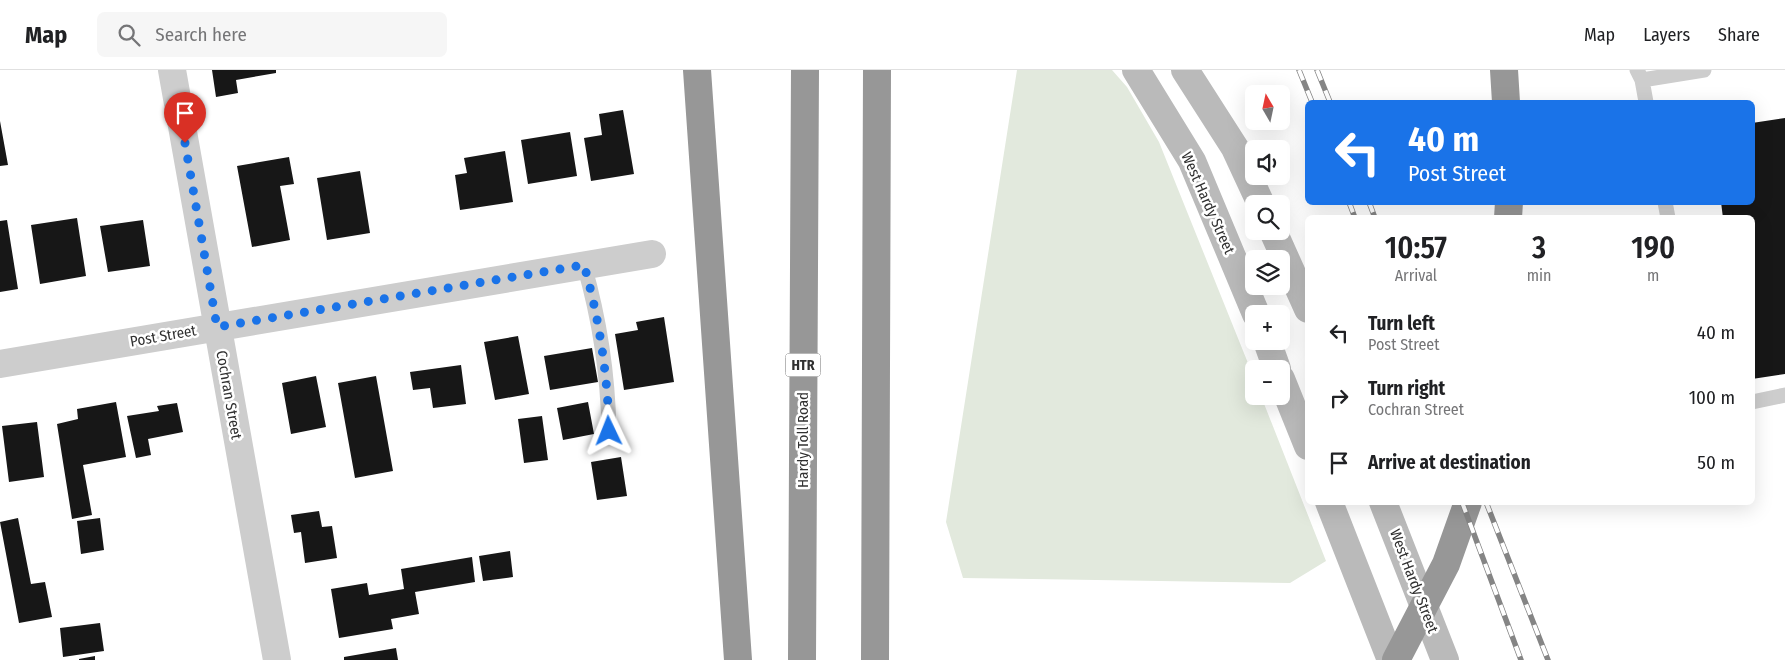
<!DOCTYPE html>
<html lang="en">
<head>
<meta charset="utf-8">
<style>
	body { margin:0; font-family:"Fira Sans Condensed",sans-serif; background:#f6f6f6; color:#202124; height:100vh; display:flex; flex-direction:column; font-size:19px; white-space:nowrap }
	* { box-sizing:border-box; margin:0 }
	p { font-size:16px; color:#757577 }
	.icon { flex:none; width:28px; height:28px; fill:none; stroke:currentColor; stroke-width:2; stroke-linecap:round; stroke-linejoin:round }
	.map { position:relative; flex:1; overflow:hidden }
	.drawer { position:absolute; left:1305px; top:145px; width:450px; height:290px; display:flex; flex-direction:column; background:#fff; border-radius:8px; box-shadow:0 5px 20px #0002 }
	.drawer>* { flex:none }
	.hud { position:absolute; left:1305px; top:30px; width:450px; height:105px; border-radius:8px; box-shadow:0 5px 20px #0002; background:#1a73e8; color:#fff; overflow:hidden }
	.needle { width:32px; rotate:351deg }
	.tools { position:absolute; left:1245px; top:15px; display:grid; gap:10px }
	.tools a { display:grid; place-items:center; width:45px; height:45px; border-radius:8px; background:#fff; box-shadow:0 5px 20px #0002; font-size:25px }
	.pin { position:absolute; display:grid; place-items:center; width:42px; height:42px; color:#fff; margin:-51px -21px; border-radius:50% 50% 50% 0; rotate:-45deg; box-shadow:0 0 5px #0007 }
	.pin .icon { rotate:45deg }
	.me { position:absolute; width:55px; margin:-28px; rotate:358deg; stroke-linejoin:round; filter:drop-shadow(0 0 4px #0008) }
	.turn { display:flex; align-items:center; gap:18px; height:105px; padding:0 20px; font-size:22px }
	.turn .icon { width:65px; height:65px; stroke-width:2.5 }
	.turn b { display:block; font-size:35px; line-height:42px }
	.eta { display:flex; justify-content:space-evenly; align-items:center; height:85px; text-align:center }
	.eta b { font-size:30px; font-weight:600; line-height:35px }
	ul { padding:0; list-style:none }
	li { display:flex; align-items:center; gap:15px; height:65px; padding:0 20px }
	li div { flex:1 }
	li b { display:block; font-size:19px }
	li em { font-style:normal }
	header { display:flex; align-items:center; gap:30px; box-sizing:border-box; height:70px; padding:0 25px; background:#fff; border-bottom:1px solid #e0e0e0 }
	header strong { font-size:24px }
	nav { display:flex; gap:28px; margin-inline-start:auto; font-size:18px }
	.search { width:350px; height:45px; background:#f6f6f6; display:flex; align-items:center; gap:12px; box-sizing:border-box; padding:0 18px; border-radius:8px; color:#757577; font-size:19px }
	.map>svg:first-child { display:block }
</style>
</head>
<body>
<header>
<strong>Map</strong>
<div class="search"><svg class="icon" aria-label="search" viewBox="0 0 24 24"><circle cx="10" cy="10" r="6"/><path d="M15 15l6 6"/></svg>Search here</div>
<nav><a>Map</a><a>Layers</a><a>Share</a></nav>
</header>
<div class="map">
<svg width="1785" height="590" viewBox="0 0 1785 590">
	<rect width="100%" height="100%" fill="#fff"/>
	<!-- green -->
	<path fill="#e2e9dd" d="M1017 0H1112L1127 17 1159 72 1254 308V326H1261L1326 491 1290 513 963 508 946 452Z"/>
	<!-- building -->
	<path fill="#171717" d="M212 0H276V3L236 10 238 23 216 27Z
		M623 40 634 104 591 111 584 68 602 65 599 44Z
		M1785 48V304L1752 309V148H1723L1721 132H1752V53Z
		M0 51 8 95 0 96Z
		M570 62 577 106 528 114 521 70Z
		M505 81 513 132 460 140 455 105 467 103 464 88Z
		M289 87 294 114 280 116 290 170 252 177 237 96Z
		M360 101 370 163 327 170 317 108Z
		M77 148 86 206 40 214 31 155Z
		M7 150 18 219 0 222V151Z
		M143 150 150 196 108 202 100 156Z
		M664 247 674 312 624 320 615 264 638 260 636 252Z
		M518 266 529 324 495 330 484 272Z
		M592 278 598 312 550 320 544 286Z
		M461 295 466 334 433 338 430 318 413 320 410 302Z
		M316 306 326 357 291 364 282 313Z
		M376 306 393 401 355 408 338 313Z
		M116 332 126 387 83 395 92 445 72 449 57 354 78 349 77 339Z
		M588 332 594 364 563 370 557 338Z
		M177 333 183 362 148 369 151 385 136 388 127 346 159 341 157 336Z
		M542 346 548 390 524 393 518 349Z
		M37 352 44 407 9 412 2 356Z
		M621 387 627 426 597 430 591 392Z
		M319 441 322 457 332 456 337 488 305 493 301 462 294 463 291 445Z
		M18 448 31 514 45 512 52 547 19 553 0 452Z
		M100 448 104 480 81 484 77 451Z
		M510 481 513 507 483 511 479 486Z
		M472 487 475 512 415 522 419 544 391 549 393 559 339 568 331 519 367 513 369 525 404 519 401 499Z
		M100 553 104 581 63 587 60 558Z
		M396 578 398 590H344V587Z
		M95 586V590H79V589Z"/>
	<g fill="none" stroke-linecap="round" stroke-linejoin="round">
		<!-- lane -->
		<path stroke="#cdcdcd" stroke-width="15" d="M1637 0 1642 10 1704 0
			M1642 10 1646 32
			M1665 132 1668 148
			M584 195C599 247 608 307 609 361
			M1752 332 1785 325"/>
		<!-- street -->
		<path stroke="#cdcdcd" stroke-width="28" d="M172 0 277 590
			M0 294 652 184"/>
		<!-- secondary -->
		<path stroke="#bababa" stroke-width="28" d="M1136 0 1192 91 1256 244
			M1185 0 1235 78 1261 134
			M1273 161 1308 239
			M1267 271 1277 299
			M1281 309 1308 376
			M1329 432 1391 590
			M1383 432 1445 590"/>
		<!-- highway -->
		<path stroke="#979797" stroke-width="28" d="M697 0 738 590
			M1504 0 1506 32
			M1508 148 1509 132
			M802 590 805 0
			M875 590 877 0
			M1396 590 1446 494 1468 432"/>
		<!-- rail casing -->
		<g stroke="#858585" stroke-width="5.5">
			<path id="rail" d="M1299 0 1312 32
				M1317 0 1330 32
				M1349 132 1355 148
				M1369 132 1375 148
				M1462 432 1521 590
				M1486 432 1548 590"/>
		</g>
		<!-- rail -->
		<use href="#rail" stroke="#fff" stroke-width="4" stroke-dasharray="11" stroke-linecap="butt"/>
	</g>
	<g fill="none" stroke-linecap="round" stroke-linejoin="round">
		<!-- route -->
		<path stroke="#1a73e8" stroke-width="9" stroke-dasharray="0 16.2" d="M185 73 217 257 584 195C599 247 608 307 609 361"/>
	</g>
	<g text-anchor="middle" stroke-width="5" stroke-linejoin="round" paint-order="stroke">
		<!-- shield labels -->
		<rect fill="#fff" stroke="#6e6e6e" stroke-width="1" x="785.5" y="283.5" width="35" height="23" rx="4"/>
		<g font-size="14" font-weight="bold" fill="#303030">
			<text x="803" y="300">HTR</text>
		</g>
		<!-- street labels -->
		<g font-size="15" fill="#303030" stroke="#fff">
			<text transform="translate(1208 133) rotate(66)" y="5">West Hardy Street</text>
			<text transform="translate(163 266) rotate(-10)" y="5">Post Street</text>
			<text transform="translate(229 325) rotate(80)" y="5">Cochran Street</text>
			<text transform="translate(803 370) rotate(-90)" y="5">Hardy Toll Road</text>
			<text transform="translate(1414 511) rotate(69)" y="5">West Hardy Street</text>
		</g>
	</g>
</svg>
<div class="tools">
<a><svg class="needle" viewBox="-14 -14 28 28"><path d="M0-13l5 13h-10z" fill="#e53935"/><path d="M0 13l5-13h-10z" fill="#757577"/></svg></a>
<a><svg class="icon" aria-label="sound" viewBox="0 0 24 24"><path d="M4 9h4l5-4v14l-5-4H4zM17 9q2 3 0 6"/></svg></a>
<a><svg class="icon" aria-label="search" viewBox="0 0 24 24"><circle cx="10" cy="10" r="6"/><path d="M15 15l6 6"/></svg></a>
<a><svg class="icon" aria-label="layers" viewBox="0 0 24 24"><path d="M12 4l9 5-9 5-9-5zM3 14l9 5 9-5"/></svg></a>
<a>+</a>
<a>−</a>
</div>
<div class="pin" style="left:185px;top:73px;background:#d93025"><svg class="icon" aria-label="arrive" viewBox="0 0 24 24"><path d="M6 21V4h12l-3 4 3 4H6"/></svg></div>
<svg class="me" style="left:609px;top:361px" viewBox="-20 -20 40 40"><path d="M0-17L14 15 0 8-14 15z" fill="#1a73e8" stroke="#fff" stroke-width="4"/></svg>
<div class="hud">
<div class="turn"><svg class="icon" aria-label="left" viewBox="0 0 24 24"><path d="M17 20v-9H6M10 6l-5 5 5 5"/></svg><div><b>40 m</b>Post Street</div></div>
</div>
<section class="drawer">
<div class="eta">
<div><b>10:57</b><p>Arrival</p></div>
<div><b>3</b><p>min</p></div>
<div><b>190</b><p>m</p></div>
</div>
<ul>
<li><svg class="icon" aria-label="left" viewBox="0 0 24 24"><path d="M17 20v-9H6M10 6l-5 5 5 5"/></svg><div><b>Turn left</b><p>Post Street</p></div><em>40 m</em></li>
<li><svg class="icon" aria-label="right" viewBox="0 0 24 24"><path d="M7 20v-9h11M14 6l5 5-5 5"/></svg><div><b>Turn right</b><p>Cochran Street</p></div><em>100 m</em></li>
<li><svg class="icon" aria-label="arrive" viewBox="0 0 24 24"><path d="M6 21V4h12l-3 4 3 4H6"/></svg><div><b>Arrive at destination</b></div><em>50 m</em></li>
</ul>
</section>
</div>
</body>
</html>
